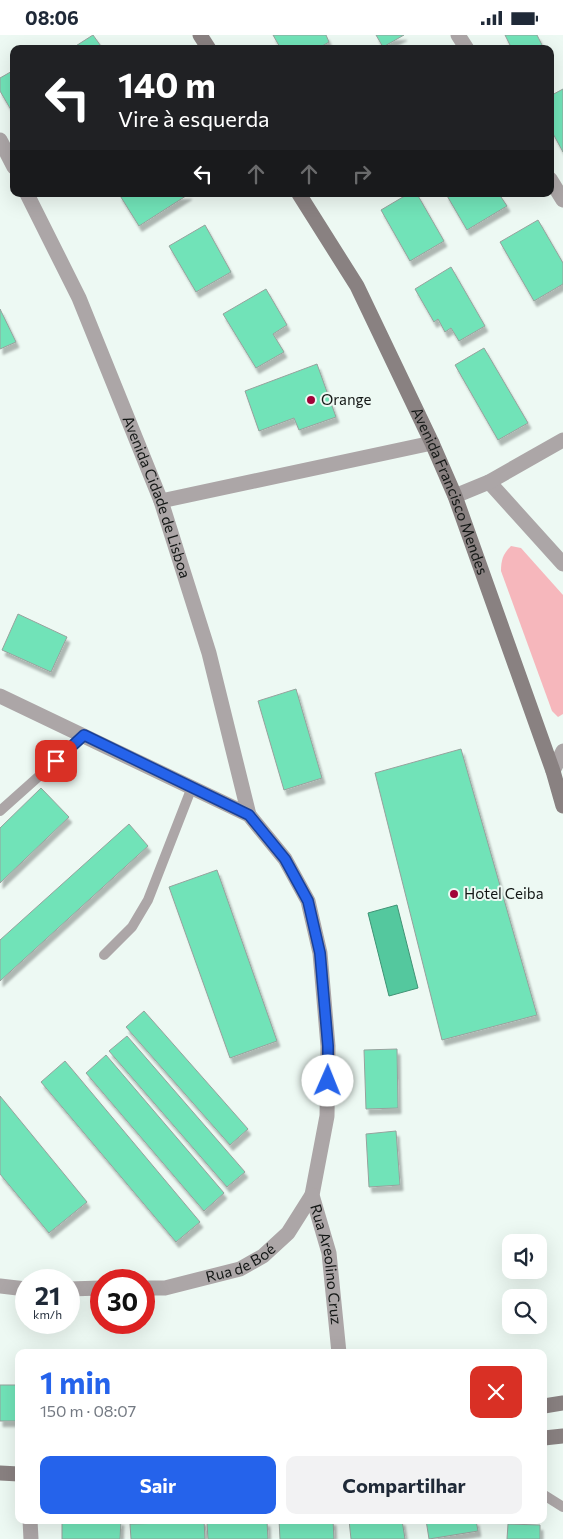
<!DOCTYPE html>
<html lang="pt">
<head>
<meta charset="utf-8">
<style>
	body { margin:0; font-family:Commissioner,sans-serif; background:#f2f2f3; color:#1f2937; height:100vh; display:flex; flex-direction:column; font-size:19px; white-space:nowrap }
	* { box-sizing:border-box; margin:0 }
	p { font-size:16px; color:#747a83 }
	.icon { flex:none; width:28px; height:28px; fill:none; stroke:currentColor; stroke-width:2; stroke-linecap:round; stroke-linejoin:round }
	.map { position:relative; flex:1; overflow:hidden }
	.panel { position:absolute; left:15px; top:1314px; width:532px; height:175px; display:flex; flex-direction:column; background:#fff; border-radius:10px; box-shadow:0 5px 20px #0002 }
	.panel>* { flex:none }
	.hud { position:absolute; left:10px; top:10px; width:544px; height:152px; border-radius:10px; box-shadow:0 5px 20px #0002; background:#202124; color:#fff; overflow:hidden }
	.controls { position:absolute; left:502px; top:1199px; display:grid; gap:10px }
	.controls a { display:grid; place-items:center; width:45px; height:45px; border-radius:10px; background:#fff; box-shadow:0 5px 20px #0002; font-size:25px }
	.speed { position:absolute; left:15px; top:1234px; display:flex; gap:10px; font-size:25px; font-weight:700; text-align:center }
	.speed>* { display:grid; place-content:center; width:65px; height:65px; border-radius:50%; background:#fff; box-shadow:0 5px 20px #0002; line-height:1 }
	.speed small { font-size:12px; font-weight:400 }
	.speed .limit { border:8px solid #d22; background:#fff; color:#111 }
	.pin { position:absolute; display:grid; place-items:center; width:42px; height:42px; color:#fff; margin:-21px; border-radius:10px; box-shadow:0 2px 8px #0006 }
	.me { position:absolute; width:55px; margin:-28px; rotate:1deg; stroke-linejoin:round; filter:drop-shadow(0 0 4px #0008) }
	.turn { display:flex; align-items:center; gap:18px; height:105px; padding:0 25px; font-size:22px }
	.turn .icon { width:65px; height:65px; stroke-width:2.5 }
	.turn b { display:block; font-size:35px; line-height:42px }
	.lanes { display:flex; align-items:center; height:48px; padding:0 25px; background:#0003; justify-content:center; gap:25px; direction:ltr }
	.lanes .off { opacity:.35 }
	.round { display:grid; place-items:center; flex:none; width:52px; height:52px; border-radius:10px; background:#f2f2f3 }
	.headline { display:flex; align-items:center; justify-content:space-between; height:85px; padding:0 25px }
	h1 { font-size:30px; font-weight:700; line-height:38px; color:#2563eb }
	.action { display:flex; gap:10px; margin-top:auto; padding:10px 25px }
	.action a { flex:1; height:58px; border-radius:10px; background:#2563eb; color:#fff; font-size:20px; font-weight:700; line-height:58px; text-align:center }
	.action a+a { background:#f2f2f3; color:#1f2937 }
	.status { display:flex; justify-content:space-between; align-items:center; height:35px; padding:0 25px; background:#fff; direction:ltr }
	.status svg { height:14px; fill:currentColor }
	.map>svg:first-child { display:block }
</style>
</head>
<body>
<div class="status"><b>08:06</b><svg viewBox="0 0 49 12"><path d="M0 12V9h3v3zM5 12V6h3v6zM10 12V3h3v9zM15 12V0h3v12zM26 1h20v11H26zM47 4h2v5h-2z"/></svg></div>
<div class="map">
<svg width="563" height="1504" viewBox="0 0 563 1504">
	<defs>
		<filter id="shadow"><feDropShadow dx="3" dy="5.5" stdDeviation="1" flood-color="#0004"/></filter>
	</defs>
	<rect width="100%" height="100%" fill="#edf9f3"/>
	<!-- green -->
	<path fill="#f6b7bc" d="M511 511 521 513 563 560V679L558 682 552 676 501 536C501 525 503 519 511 511Z"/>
	<!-- water -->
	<path fill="#54c89e" stroke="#409375" d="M397 870 418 953 389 961 368 878Z"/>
	<!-- building -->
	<path fill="#71e3b8" stroke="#97a29d" filter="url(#shadow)" d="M93 0 103 14H71Z
		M273 0H326L329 7 317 14H281Z
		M376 0H404L383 12Z
		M505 0H537L544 14H512Z
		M14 35V80L0 56V43Z
		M563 54V117L550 93V61Z
		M119 159H189L139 191Z
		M408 159H417L444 206 410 226 381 175Z
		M446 159H499L507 171 467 195Z
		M538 185 563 228V249L534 266 500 207Z
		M205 190 231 237 196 257 169 211Z
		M451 232 485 291 459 306 451 293 445 297 438 284 434 287 415 254Z
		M266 254 287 290 273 299 284 317 256 333 223 279Z
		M0 274 16 307 0 314Z
		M484 313 528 388 498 405 455 330Z
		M317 329 336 382 299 395 294 383 259 396 245 356Z
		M18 579 67 602 51 637 2 615Z
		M296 654 322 743 284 755 258 666Z
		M461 714 537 980 442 1005 375 738Z
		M41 753 69 782 0 848V793Z
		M129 789 148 811 0 946V905Z
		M217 835 277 1006 230 1023 169 852Z
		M144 976 248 1094 230 1110 126 992Z
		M127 1001 245 1137 227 1152 109 1016Z
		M397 1014 398 1073 366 1074 364 1015Z
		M106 1020 224 1158 204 1176 86 1038Z
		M65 1026 200 1187 176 1207 41 1047Z
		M0 1061 87 1167 49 1198 0 1139Z
		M396 1096 400 1150 369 1152 366 1099Z
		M0 1350H19V1386H0Z
		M62 1485H121L120 1504H62Z
		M166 1485H204L205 1504H131L130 1489 166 1488Z
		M279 1485H333L334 1504H280Z
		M349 1485H402L405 1504H351Z
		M426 1485H476L478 1496 429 1504Z
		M267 1486 268 1504H208L207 1488Z
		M508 1489 540 1490V1504H507Z"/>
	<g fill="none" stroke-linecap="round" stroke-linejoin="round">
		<!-- lane -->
		<path stroke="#aca6a7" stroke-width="10" d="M0 776 84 701
			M104 920 132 892 148 865 192 752
			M544 1460 563 1472"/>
		<!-- street -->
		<g stroke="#aca6a7" stroke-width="15">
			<path d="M458 0 467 14"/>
			<path d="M0 105 14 132"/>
			<path d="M550 144 563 165"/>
			<path id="s1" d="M27 159 79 263 161 466 209 618 249 780"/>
			<path d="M489 447 563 529"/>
			<path d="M455 461 489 447 563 405"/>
			<path d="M161 466 432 408"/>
			<path id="s2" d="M0 661 249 780 285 824 308 866 320 918 328 1011 327 1081 312 1160 329 1218 339 1318"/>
			<path d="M553 736 563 716"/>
			<path d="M0 1251 26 1254"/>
			<path id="s3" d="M144 1253H165L240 1234 263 1221 288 1198 312 1160"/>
			<path d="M69 1254 101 1253"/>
			<path d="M30 1485 31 1504"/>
		</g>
		<!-- secondary -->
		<g stroke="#898181" stroke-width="15">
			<path d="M200 0 209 14"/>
			<path id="s4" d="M299 159 357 251 432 408 455 461 553 736 563 771"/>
			<path d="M544 1371 563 1368"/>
			<path d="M544 1403 563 1401"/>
			<path d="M0 1438 19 1439"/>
		</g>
	</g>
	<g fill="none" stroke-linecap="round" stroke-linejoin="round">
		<!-- route casing -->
		<g stroke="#184099" stroke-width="12">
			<path id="route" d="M56 726 84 700 249 780 285 824 308 866 320 918 328 1011V1046"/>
		</g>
		<!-- route -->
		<use href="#route" stroke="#2563eb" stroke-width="9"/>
	</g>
	<!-- markers -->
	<g fill="#a20339" stroke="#edf9f3" stroke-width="2">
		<circle cx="311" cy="365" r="5"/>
		<circle cx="454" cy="859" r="5"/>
	</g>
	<g text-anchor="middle" stroke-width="4" stroke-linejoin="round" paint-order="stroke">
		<!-- poi labels -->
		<g font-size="15" fill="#131715" stroke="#edf9f3" text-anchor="start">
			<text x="321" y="370">Orange</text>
			<text x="464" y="864">Hotel Ceiba</text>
		</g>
		<!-- street labels -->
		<g font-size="15" fill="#131715" stroke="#edf9f3">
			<text dy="5" stroke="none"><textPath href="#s4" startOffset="334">Avenida Francisco Mendes</textPath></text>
			<text dy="5" stroke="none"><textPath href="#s1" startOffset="330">Avenida Cidade de Lisboa</textPath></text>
			<text dy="5" stroke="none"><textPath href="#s3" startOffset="101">Rua de Boé</textPath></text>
			<text dy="5" stroke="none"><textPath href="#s2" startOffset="749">Rua Areolino Cruz</textPath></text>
		</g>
	</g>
</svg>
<div class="controls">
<a><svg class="icon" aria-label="sound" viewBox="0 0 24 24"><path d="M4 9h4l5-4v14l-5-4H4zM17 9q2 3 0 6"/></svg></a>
<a><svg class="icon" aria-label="search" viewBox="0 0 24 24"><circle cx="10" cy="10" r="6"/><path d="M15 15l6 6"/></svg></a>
</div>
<div class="speed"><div>21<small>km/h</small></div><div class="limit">30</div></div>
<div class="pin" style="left:56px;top:726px;background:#d93025"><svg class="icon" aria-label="arrive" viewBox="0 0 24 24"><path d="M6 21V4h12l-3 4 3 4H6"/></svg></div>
<svg class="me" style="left:328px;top:1046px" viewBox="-20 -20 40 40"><circle r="19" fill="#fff"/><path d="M0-13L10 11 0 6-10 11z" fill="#2563eb"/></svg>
<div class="hud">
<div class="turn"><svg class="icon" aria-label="left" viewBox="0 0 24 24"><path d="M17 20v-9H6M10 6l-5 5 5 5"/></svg><div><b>140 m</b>Vire à esquerda</div></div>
<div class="lanes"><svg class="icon" aria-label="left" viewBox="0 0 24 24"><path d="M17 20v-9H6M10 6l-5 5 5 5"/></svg><svg class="icon off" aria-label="ahead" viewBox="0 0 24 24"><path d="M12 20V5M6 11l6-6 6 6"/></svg><svg class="icon off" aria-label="ahead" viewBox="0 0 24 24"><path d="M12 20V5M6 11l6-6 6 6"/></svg><svg class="icon off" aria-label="right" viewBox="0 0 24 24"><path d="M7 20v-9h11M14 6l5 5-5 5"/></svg></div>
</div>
<section class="panel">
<div class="headline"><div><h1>1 min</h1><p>150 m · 08:07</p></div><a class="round" style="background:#d93025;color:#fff"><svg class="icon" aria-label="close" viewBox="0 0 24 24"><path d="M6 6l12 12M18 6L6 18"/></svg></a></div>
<div class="action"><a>Sair</a><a>Compartilhar</a></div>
</section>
</div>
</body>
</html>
